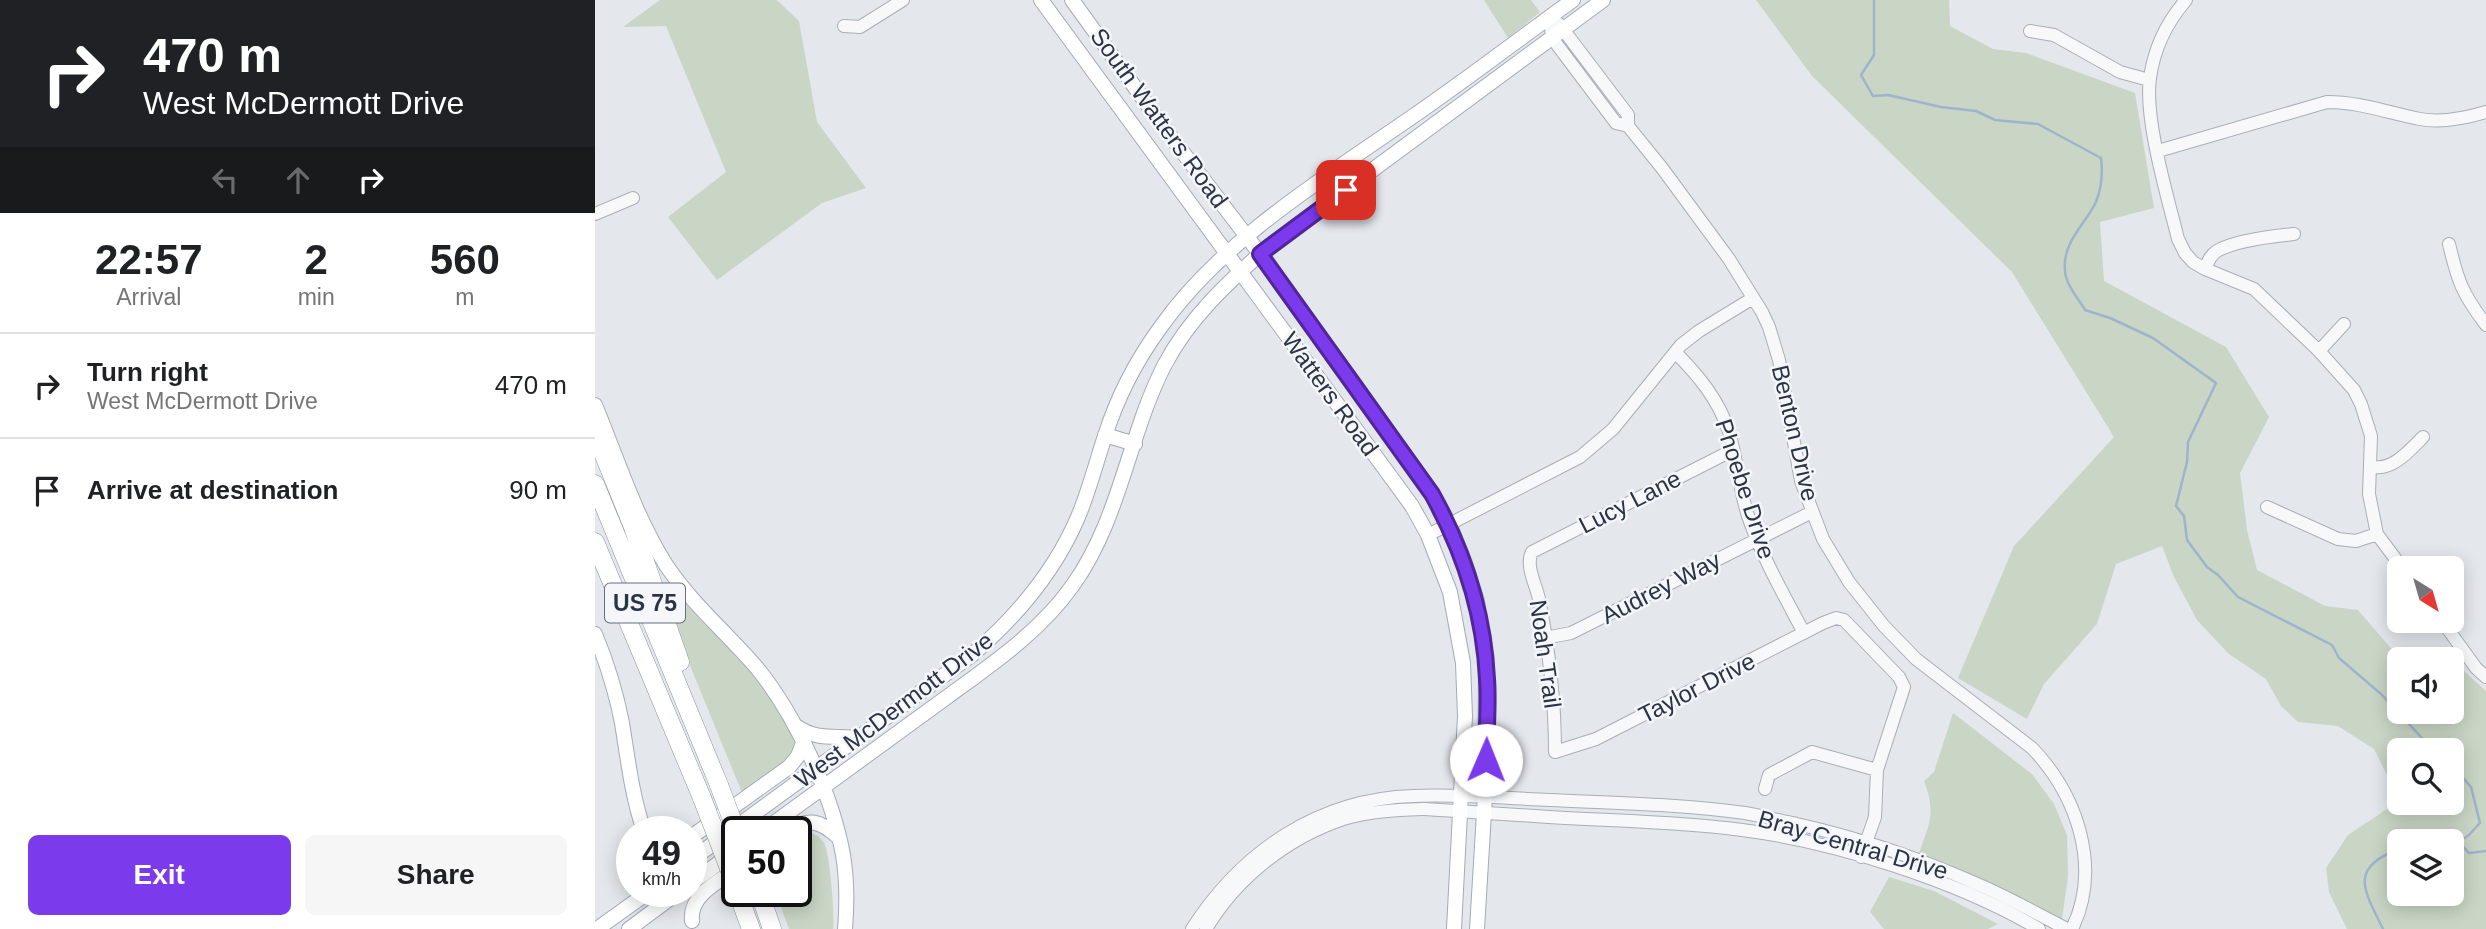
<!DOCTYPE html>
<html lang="en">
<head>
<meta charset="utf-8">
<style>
	body { margin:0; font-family:Arial,sans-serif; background:#f6f6f6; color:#202124; height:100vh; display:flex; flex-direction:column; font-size:26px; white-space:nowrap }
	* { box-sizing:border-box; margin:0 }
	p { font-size:23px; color:#757577 }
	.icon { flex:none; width:38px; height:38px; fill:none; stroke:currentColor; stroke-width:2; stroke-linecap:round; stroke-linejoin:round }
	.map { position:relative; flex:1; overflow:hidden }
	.details { display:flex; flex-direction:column; background:#fff; width:595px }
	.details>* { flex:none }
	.guide { background:#202124; color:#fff; overflow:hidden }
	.needle { width:46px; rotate:143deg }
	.tools { position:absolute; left:1792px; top:556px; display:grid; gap:14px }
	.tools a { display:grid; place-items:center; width:77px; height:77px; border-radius:10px; background:#fff; box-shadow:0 4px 18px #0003; font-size:35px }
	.speed { position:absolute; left:21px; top:816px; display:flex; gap:14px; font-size:35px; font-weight:700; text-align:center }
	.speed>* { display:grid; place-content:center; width:91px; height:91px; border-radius:50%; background:#fff; box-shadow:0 4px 18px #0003; line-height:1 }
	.speed small { font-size:18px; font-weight:400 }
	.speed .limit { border:4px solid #111; border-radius:10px; background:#fff; color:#111 }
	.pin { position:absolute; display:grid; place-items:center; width:60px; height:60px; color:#fff; margin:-30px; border-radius:14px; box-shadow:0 4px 10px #0006 }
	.me { position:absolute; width:77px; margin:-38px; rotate:1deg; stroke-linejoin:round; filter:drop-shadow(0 0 5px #0008) }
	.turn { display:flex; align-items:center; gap:24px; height:147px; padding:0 28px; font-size:32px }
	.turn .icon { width:91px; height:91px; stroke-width:2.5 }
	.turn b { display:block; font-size:49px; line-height:60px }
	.lanes { display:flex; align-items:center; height:66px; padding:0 28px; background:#0003; justify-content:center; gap:35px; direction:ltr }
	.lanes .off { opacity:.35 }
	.eta { display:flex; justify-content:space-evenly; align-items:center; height:119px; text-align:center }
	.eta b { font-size:42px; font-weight:700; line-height:49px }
	.primary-button { display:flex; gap:14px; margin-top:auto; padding:14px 28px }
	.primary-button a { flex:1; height:80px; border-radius:10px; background:#7c3aed; color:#fff; font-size:28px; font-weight:700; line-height:80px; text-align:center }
	.primary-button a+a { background:#f6f6f6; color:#202124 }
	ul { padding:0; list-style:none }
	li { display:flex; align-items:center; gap:21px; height:105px; padding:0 28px; border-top:2px solid #e0e0e0 }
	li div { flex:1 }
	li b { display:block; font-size:26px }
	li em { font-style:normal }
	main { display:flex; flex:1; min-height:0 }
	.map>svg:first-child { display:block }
</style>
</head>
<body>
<main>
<section class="details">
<div class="guide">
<div class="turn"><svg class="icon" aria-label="right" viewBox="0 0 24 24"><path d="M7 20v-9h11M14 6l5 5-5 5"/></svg><div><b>470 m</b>West McDermott Drive</div></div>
<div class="lanes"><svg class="icon off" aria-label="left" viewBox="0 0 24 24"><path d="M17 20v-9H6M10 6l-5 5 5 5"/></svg><svg class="icon off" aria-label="ahead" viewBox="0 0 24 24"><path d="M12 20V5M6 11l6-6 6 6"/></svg><svg class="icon" aria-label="right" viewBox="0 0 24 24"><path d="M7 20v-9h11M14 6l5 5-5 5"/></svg></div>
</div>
<div class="eta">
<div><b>22:57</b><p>Arrival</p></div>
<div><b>2</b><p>min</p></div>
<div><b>560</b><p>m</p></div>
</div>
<ul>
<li><svg class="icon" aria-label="right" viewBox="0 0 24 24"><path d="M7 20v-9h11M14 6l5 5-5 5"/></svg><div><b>Turn right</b><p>West McDermott Drive</p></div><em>470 m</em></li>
<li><svg class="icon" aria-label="arrive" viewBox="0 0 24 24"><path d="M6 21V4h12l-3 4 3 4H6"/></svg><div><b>Arrive at destination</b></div><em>90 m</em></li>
</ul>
<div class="primary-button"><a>Exit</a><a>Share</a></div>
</section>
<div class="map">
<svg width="1891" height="929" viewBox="0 0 1891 929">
	<rect width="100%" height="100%" fill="#e4e7ec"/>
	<!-- green -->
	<path fill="#c9d6c5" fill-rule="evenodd" d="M65 0H182L204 21 222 122 271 188 227 203 122 280 73 217 131 172 71 26 28 27Z
		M889 0H936L945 12 913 38Z
		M1161 0H1354L1355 26 1398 49 1431 53 1540 93 1559 208 1505 222 1509 281 1631 347 1674 417 1645 473 1652 530 1662 570 1730 606 1763 610 1806 660H1804V712H1857V665L1860 663 1891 691V929H1752L1734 892 1731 868 1753 835 1801 803 1793 777 1779 749 1743 726 1703 722 1686 706 1671 679 1634 654 1602 620 1579 577 1567 546 1521 564 1502 624 1449 684 1432 719 1363 678 1419 546 1519 437 1417 272 1217 76ZM1804 751H1857V803H1804ZM1804 842H1857V894H1804Z
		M75 592 87 605 92 602C119 630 209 715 200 756L148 795 67 597Z
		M1358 713 1437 774 1459 804 1472 835 1473 876 1467 919 1459 918 1400 885 1324 853C1335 823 1341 812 1329 781L1339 772Z
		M205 832C215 832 224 834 229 843 235 853 240 917 238 929H194L180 891H201V834Z
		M1294 877 1339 891 1403 924 1393 929H1289L1275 912Z"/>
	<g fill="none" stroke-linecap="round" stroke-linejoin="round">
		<!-- stream -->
		<path stroke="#9fb4cc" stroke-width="2.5" d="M1279 0V55L1266 75 1278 96 1293 95 1346 107 1381 111 1400 120 1443 124 1506 158C1508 174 1507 187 1501 202 1490 225 1467 242 1470 271 1471 285 1483 298 1490 310L1515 318 1558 338 1621 383 1593 442 1592 462 1581 506 1589 516 1592 540 1612 567 1623 575 1643 597 1737 645 1744 658 1786 694 1839 751
			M1857 765 1876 787 1885 823 1873 836 1857 845
			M1864 842 1874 853 1891 851
			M1788 929C1769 890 1753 868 1804 849"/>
		<!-- minor casing -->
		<g stroke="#a9aeb7" stroke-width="14">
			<path id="minor" d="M1591 0C1572 22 1559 49 1555 78 1549 119 1573 198 1583 239L1590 253 1598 262 1610 269 1659 289 1724 351 1759 390 1766 404 1776 436 1774 494 1782 534 1808 569
				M955 17 957 38 1021 123 1033 126 1067 168 1134 259 1167 312 1174 327 1184 360 1206 481 1228 539 1254 582 1289 626 1321 659 1437 748C1482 795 1507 867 1477 929
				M964 24 1033 115V126
				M249 26 265 27 308 0
				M1435 31 1459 35 1525 72 1554 80
				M1563 151 1732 102C1765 102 1794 113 1825 119 1846 123 1871 118 1891 112
				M0 214 38 198
				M1854 244C1863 282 1867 293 1891 325
				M1610 269C1613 262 1615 255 1622 251 1639 241 1679 236 1699 234
				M1724 351 1749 324
				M1080 352C1103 375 1124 400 1134 432 1142 459 1144 488 1153 516 1167 557 1189 595 1209 633
				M1138 450 937 552C930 565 941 585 944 599 954 649 960 701 960 752L1001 739 1228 623 1241 618 1249 620 1304 677 1309 687 1282 770 1280 817 1266 857
				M1776 466C1796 473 1816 449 1828 437
				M1672 507 1743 539 1761 541 1782 534
				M833 535 985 457 1018 429 1086 345 1104 331 1158 298
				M1847 621 1881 668 1891 677
				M950 638 976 633 1217 512
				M1170 789 1174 775 1217 752 1282 770
				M597 929C647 851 724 799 818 796 864 794 909 798 955 800 1020 803 1086 804 1150 813 1168 816 1185 821 1202 824 1264 838 1324 858 1382 884 1413 897 1442 914 1472 929
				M611 929C641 878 692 838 748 819 773 811 802 810 829 809 866 811 903 814 940 816 1009 821 1079 821 1147 830 1241 842 1363 881 1444 929"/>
		</g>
		<!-- major casing -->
		<g stroke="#a3abb8" stroke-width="16">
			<path id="major" d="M446 0 817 506 833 535 855 592 868 663 870 716 859 929
				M477 0 570 129 672 263 764 390 837 494 854 523 870 563 882 601 891 663 890 796 882 929
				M0 405C22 458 40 516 71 565 97 604 132 633 162 668 201 716 237 794 248 855 252 879 252 905 250 929
				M510 435 540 444
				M0 634C12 663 21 692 27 723 33 760 37 796 49 831
				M201 726C221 741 241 735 264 738
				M168 831C229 786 291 742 352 697 397 664 445 632 478 585 525 519 533 437 569 366 594 318 633 282 673 247L1008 0
				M194 831C213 817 226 821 243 837
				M96 837 194 767 203 756 208 743
				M96 860 378 654C422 616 460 571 483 517 494 491 501 463 510 436 522 398 541 361 565 328 631 234 744 169 837 103 884 70 931 34 978 0
				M96 883 142 850
				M97 921C94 895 123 882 142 869
				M2 929 55 891
				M34 929 85 891"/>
		</g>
		<!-- highway casing -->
		<g stroke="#8b94a3" stroke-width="19">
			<path id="highway" d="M0 433 38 527 85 662
				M0 484 124 785
				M0 542 107 798
				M142 891 156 929
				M164 891 177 929"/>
		</g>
		<!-- minor -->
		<use href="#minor" stroke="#f7f8fa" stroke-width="12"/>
		<!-- major -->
		<use href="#major" stroke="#fff" stroke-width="14"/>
		<!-- highway -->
		<use href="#highway" stroke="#fff" stroke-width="18"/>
		<!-- highway-bridge casing -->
		<g stroke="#8b94a3" stroke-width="19" stroke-linecap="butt">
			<path id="highway-bridge" d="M124 785 142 833
				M107 798 142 889"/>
		</g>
		<!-- highway-bridge -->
		<use href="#highway-bridge" stroke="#fff" stroke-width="18"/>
	</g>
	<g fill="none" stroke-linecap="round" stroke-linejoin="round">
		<!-- route casing -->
		<g stroke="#51269a" stroke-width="18">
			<path id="route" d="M751 190 665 254 837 494C869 552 889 612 892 679 894 705 891 733 891 760"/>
		</g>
		<!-- route -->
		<use href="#route" stroke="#7c3aed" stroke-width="12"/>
	</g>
	<g text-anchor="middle" stroke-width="5" stroke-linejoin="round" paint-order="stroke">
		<!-- shield labels -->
		<rect fill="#f4f6f9" stroke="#676e7b" stroke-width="2" x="10" y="583.5" width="80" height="39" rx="5"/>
		<g font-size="23" font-weight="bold" fill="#2b3445">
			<text x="50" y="611">US 75</text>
		</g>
		<!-- street labels -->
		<g font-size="24" fill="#2b3445" stroke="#f4f6f9">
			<text transform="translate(564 118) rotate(54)" y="8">South Watters Road</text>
			<text transform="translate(735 394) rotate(54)" y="8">Watters Road</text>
			<text transform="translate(1200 433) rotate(77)" y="8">Benton Drive</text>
			<text transform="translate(1150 489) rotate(72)" y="8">Phoebe Drive</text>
			<text transform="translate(1035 502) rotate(-27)" y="8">Lucy Lane</text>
			<text transform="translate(1066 588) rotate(-27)" y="8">Audrey Way</text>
			<text transform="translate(950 654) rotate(82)" y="8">Noah Trail</text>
			<text transform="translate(1102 688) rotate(-27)" y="8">Taylor Drive</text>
			<text transform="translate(299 710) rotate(-37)" y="8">West McDermott Drive</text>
			<text transform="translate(1258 845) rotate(16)" y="8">Bray Central Drive</text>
		</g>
	</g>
</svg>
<div class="tools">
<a><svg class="needle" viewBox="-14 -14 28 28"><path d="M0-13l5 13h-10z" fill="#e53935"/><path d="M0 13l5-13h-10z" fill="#757577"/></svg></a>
<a><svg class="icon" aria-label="sound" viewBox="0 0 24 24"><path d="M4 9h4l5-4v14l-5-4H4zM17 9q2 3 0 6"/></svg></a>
<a><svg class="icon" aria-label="search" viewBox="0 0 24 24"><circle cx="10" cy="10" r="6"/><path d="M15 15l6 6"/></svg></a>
<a><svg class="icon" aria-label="layers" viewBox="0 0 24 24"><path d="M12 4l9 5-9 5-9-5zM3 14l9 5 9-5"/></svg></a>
</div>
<div class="speed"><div>49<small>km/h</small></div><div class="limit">50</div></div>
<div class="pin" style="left:751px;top:190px;background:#d93025"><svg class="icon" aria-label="arrive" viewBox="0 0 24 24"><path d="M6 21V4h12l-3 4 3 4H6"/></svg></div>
<svg class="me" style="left:891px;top:760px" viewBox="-20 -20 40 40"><circle r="19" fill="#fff"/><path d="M0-13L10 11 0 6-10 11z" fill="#7c3aed"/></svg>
</div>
</main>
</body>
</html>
